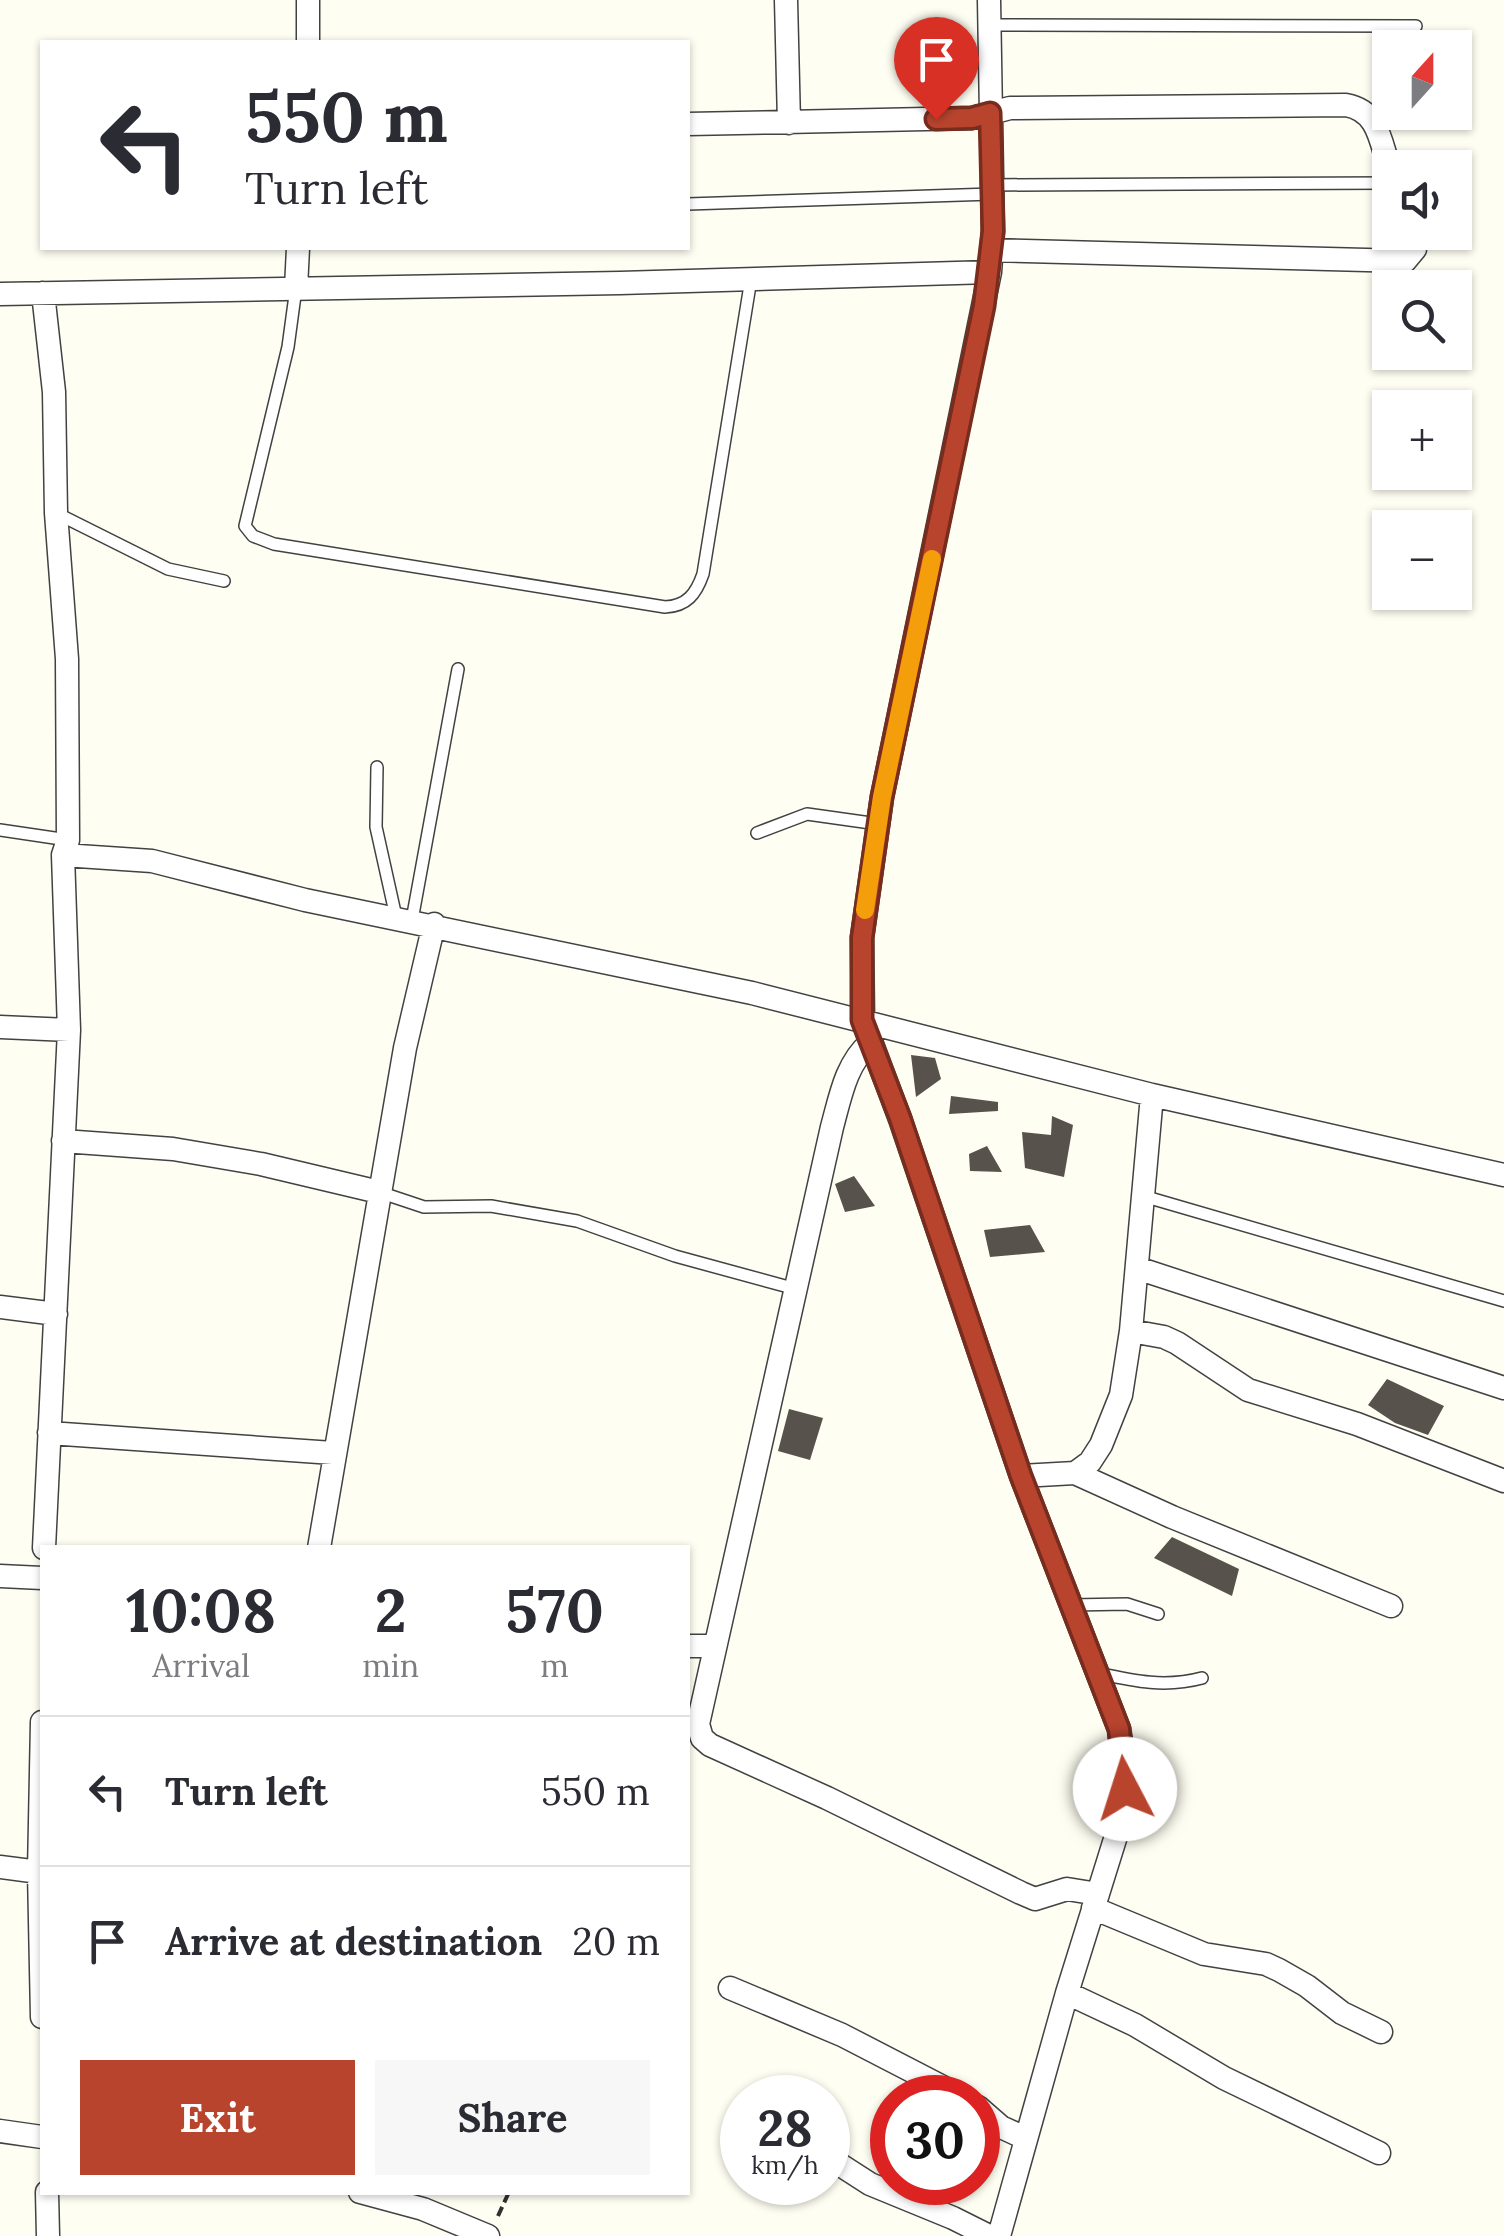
<!DOCTYPE html>
<html lang="en">
<head>
<meta charset="utf-8">
<style>
	body { margin:0; font-family:Lora,serif; background:#f7f7f7; color:#2b2b33; height:100vh; display:flex; flex-direction:column; font-size:38px; white-space:nowrap }
	* { box-sizing:border-box; margin:0 }
	p { font-size:32px; color:#7c7c81 }
	.icon { flex:none; width:55px; height:55px; fill:none; stroke:currentColor; stroke-width:2; stroke-linecap:round; stroke-linejoin:round }
	.map { position:relative; flex:1; overflow:hidden }
	.details { position:absolute; left:40px; top:1545px; width:650px; height:650px; display:flex; flex-direction:column; background:#fff; border-radius:0px; box-shadow:0 2px 8px #0004 }
	.details>* { flex:none }
	.hud { position:absolute; left:40px; top:40px; width:650px; height:210px; border-radius:0px; box-shadow:0 2px 8px #0004; background:#fff; color:#2b2b33; overflow:hidden }
	.needle { width:65px; rotate:21deg }
	.controls { position:absolute; left:1372px; top:30px; display:grid; gap:20px }
	.controls a { display:grid; place-items:center; width:100px; height:100px; border-radius:0px; background:#fff; box-shadow:0 2px 8px #0004; font-size:50px }
	.speed { position:absolute; left:720px; top:2075px; display:flex; gap:20px; font-size:50px; font-weight:700; text-align:center }
	.speed>* { display:grid; place-content:center; width:130px; height:130px; border-radius:50%; background:#fff; box-shadow:0 2px 8px #0004; line-height:1 }
	.speed small { font-size:25px; font-weight:400 }
	.speed .limit { border:15px solid #d22; background:#fff; color:#111 }
	.pin { position:absolute; display:grid; place-items:center; width:85px; height:85px; color:#fff; margin:-102px -42px; border-radius:50% 50% 50% 0; rotate:-45deg; box-shadow:0 0 10px #0007 }
	.pin .icon { rotate:45deg }
	.me { position:absolute; width:110px; margin:-55px; rotate:355deg; stroke-linejoin:round; filter:drop-shadow(0 0 8px #0008) }
	.turn { display:flex; align-items:center; gap:35px; height:210px; padding:0 40px; font-size:45px }
	.turn .icon { width:130px; height:130px; stroke-width:2.5 }
	.turn b { display:block; font-size:70px; line-height:85px }
	.eta { display:flex; justify-content:space-evenly; align-items:center; height:170px; text-align:center }
	.eta b { font-size:60px; font-weight:700; line-height:70px }
	.action { display:flex; gap:20px; margin-top:auto; padding:20px 40px }
	.action a { flex:1; height:115px; border-radius:0px; background:#b8442e; color:#fff; font-size:40px; font-weight:700; line-height:115px; text-align:center }
	.action a+a { background:#f7f7f7; color:#2b2b33 }
	ul { padding:0; list-style:none }
	li { display:flex; align-items:center; gap:30px; height:150px; padding:0 40px; border-top:2px solid #e1e1e2 }
	li div { flex:1 }
	li b { display:block; font-size:38px }
	li em { font-style:normal }
	.map>svg:first-child { display:block }
</style>
</head>
<body>
<div class="map">
<svg width="1504" height="2236" viewBox="0 0 1504 2236">
	<rect width="100%" height="100%" fill="#fefef2"/>
	<!-- building -->
	<path fill="#57534c" d="M911 1055 935 1058 941 1079 916 1097Z
		M951 1096 998 1102V1111L949 1114Z
		M1052 1116 1073 1125 1064 1177 1025 1168 1022 1132 1051 1135Z
		M987 1146 1002 1172 970 1171 969 1154Z
		M854 1176 875 1206 845 1212 835 1184Z
		M1030 1225 1045 1252 990 1257 984 1230Z
		M1387 1379 1444 1406 1428 1435 1395 1423 1368 1405Z
		M789 1409 823 1418 810 1460 778 1451Z
		M1172 1537 1239 1569 1232 1596 1154 1558Z"/>
	<g fill="none" stroke-linecap="round" stroke-linejoin="round">
		<!-- service casing -->
		<g stroke="#424242" stroke-width="14">
			<path id="service" d="M990 25 1416 26
				M992 185 1390 183
				M688 204 992 194
				M296 288 288 347 245 526 253 536 274 544 665 607C687 606 696 594 703 574L751 279
				M56 513 168 569 224 581
				M377 767 376 827 396 917
				M0 830 68 840
				M757 833 807 814 878 824
				M412 920 458 669
				M379 1192 424 1207 491 1206 577 1221 675 1256 796 1289
				M1143 1196 1504 1301
				M1071 1605 1127 1604 1158 1614
				M1097 1673C1134 1681 1165 1688 1202 1678"/>
		</g>
		<!-- minor casing -->
		<g stroke="#424242" stroke-width="25">
			<path id="minor" d="M786 0 789 123
				M989 0 993 231 990 272 882 797 862 937 863 1020 900 1119 1021 1476 1119 1729 1124 1759 1121 1820 1067 1993 999 2236
				M308 42V0
				M688 124 972 118 1010 108 1346 105C1379 111 1380 141 1390 170
				M992 250 1405 261 1415 249 1412 232
				M296 288 298 248
				M43 293 54 392 56 513 67 659 68 840 63 855 69 1030 44 1548
				M0 294 620 283 990 272
				M63 855 152 861 305 900 752 993 1152 1095 1504 1175
				M0 1027 69 1030
				M870 1043C846 1063 840 1098 832 1127L698 1724 702 1738 710 1745 827 1798 1021 1893 1035 1899 1067 1889 1098 1894
				M63 1141 173 1149 261 1164 379 1192
				M1137 1268 1504 1388
				M0 1307 56 1314
				M1131 1331 1164 1337 1177 1343 1248 1390 1357 1424 1504 1481
				M49 1433 333 1453
				M1075 1473 1090 1462 1101 1445 1121 1395 1131 1331 1152 1095
				M1021 1476 1075 1473 1172 1517 1391 1606
				M319 1548 405 1048 434 924
				M0 1576 42 1578
				M688 1646H715
				M42 1722 39 1872 42 2017
				M0 1867 39 1872
				M1093 1908 1204 1954 1266 1964 1279 1970 1307 1986 1342 2013 1381 2032
				M730 1988 842 2035 964 2098
				M1067 1993 1135 2025 1224 2078 1379 2153
				M978 2107 1001 2127 1025 2138
				M0 2131 42 2137
				M828 2157 870 2184 953 2218 989 2236
				M47 2192 48 2236
				M360 2192 423 2209 488 2236"/>
		</g>
		<!-- path -->
		<path stroke="#313131" stroke-width="4" stroke-dasharray="10 5" stroke-linecap="butt" d="M498 2216 509 2192"/>
		<!-- service -->
		<use href="#service" stroke="#fff" stroke-width="11"/>
		<!-- minor -->
		<use href="#minor" stroke="#fff" stroke-width="22"/>
	</g>
	<g fill="none" stroke-linecap="round" stroke-linejoin="round">
		<!-- route casing -->
		<g stroke="#782c1e" stroke-width="25">
			<path id="route" d="M936 119 972 118 990 113 993 231 984 306 882 797 862 938V1020L900 1118 1021 1476 1119 1729 1125 1789"/>
		</g>
		<!-- route -->
		<use href="#route" stroke="#b8442e" stroke-width="18"/>
		<!-- slow -->
		<path stroke="#f59e0b" stroke-width="18" d="M865 910 882 797 932 559"/>
	</g>
</svg>
<div class="controls">
<a><svg class="needle" viewBox="-14 -14 28 28"><path d="M0-13l5 13h-10z" fill="#e53935"/><path d="M0 13l5-13h-10z" fill="#7c7c81"/></svg></a>
<a><svg class="icon" aria-label="sound" viewBox="0 0 24 24"><path d="M4 9h4l5-4v14l-5-4H4zM17 9q2 3 0 6"/></svg></a>
<a><svg class="icon" aria-label="search" viewBox="0 0 24 24"><circle cx="10" cy="10" r="6"/><path d="M15 15l6 6"/></svg></a>
<a>+</a>
<a>−</a>
</div>
<div class="speed"><div>28<small>km/h</small></div><div class="limit">30</div></div>
<div class="pin" style="left:936px;top:119px;background:#d93025"><svg class="icon" aria-label="arrive" viewBox="0 0 24 24"><path d="M6 21V4h12l-3 4 3 4H6"/></svg></div>
<svg class="me" style="left:1125px;top:1789px" viewBox="-20 -20 40 40"><circle r="19" fill="#fff"/><path d="M0-13L10 11 0 6-10 11z" fill="#b8442e"/></svg>
<div class="hud">
<div class="turn"><svg class="icon" aria-label="left" viewBox="0 0 24 24"><path d="M17 20v-9H6M10 6l-5 5 5 5"/></svg><div><b>550 m</b>Turn left</div></div>
</div>
<section class="details">
<div class="eta">
<div><b>10:08</b><p>Arrival</p></div>
<div><b>2</b><p>min</p></div>
<div><b>570</b><p>m</p></div>
</div>
<ul>
<li><svg class="icon" aria-label="left" viewBox="0 0 24 24"><path d="M17 20v-9H6M10 6l-5 5 5 5"/></svg><div><b>Turn left</b></div><em>550 m</em></li>
<li><svg class="icon" aria-label="arrive" viewBox="0 0 24 24"><path d="M6 21V4h12l-3 4 3 4H6"/></svg><div><b>Arrive at destination</b></div><em>20 m</em></li>
</ul>
<div class="action"><a>Exit</a><a>Share</a></div>
</section>
</div>
</body>
</html>
